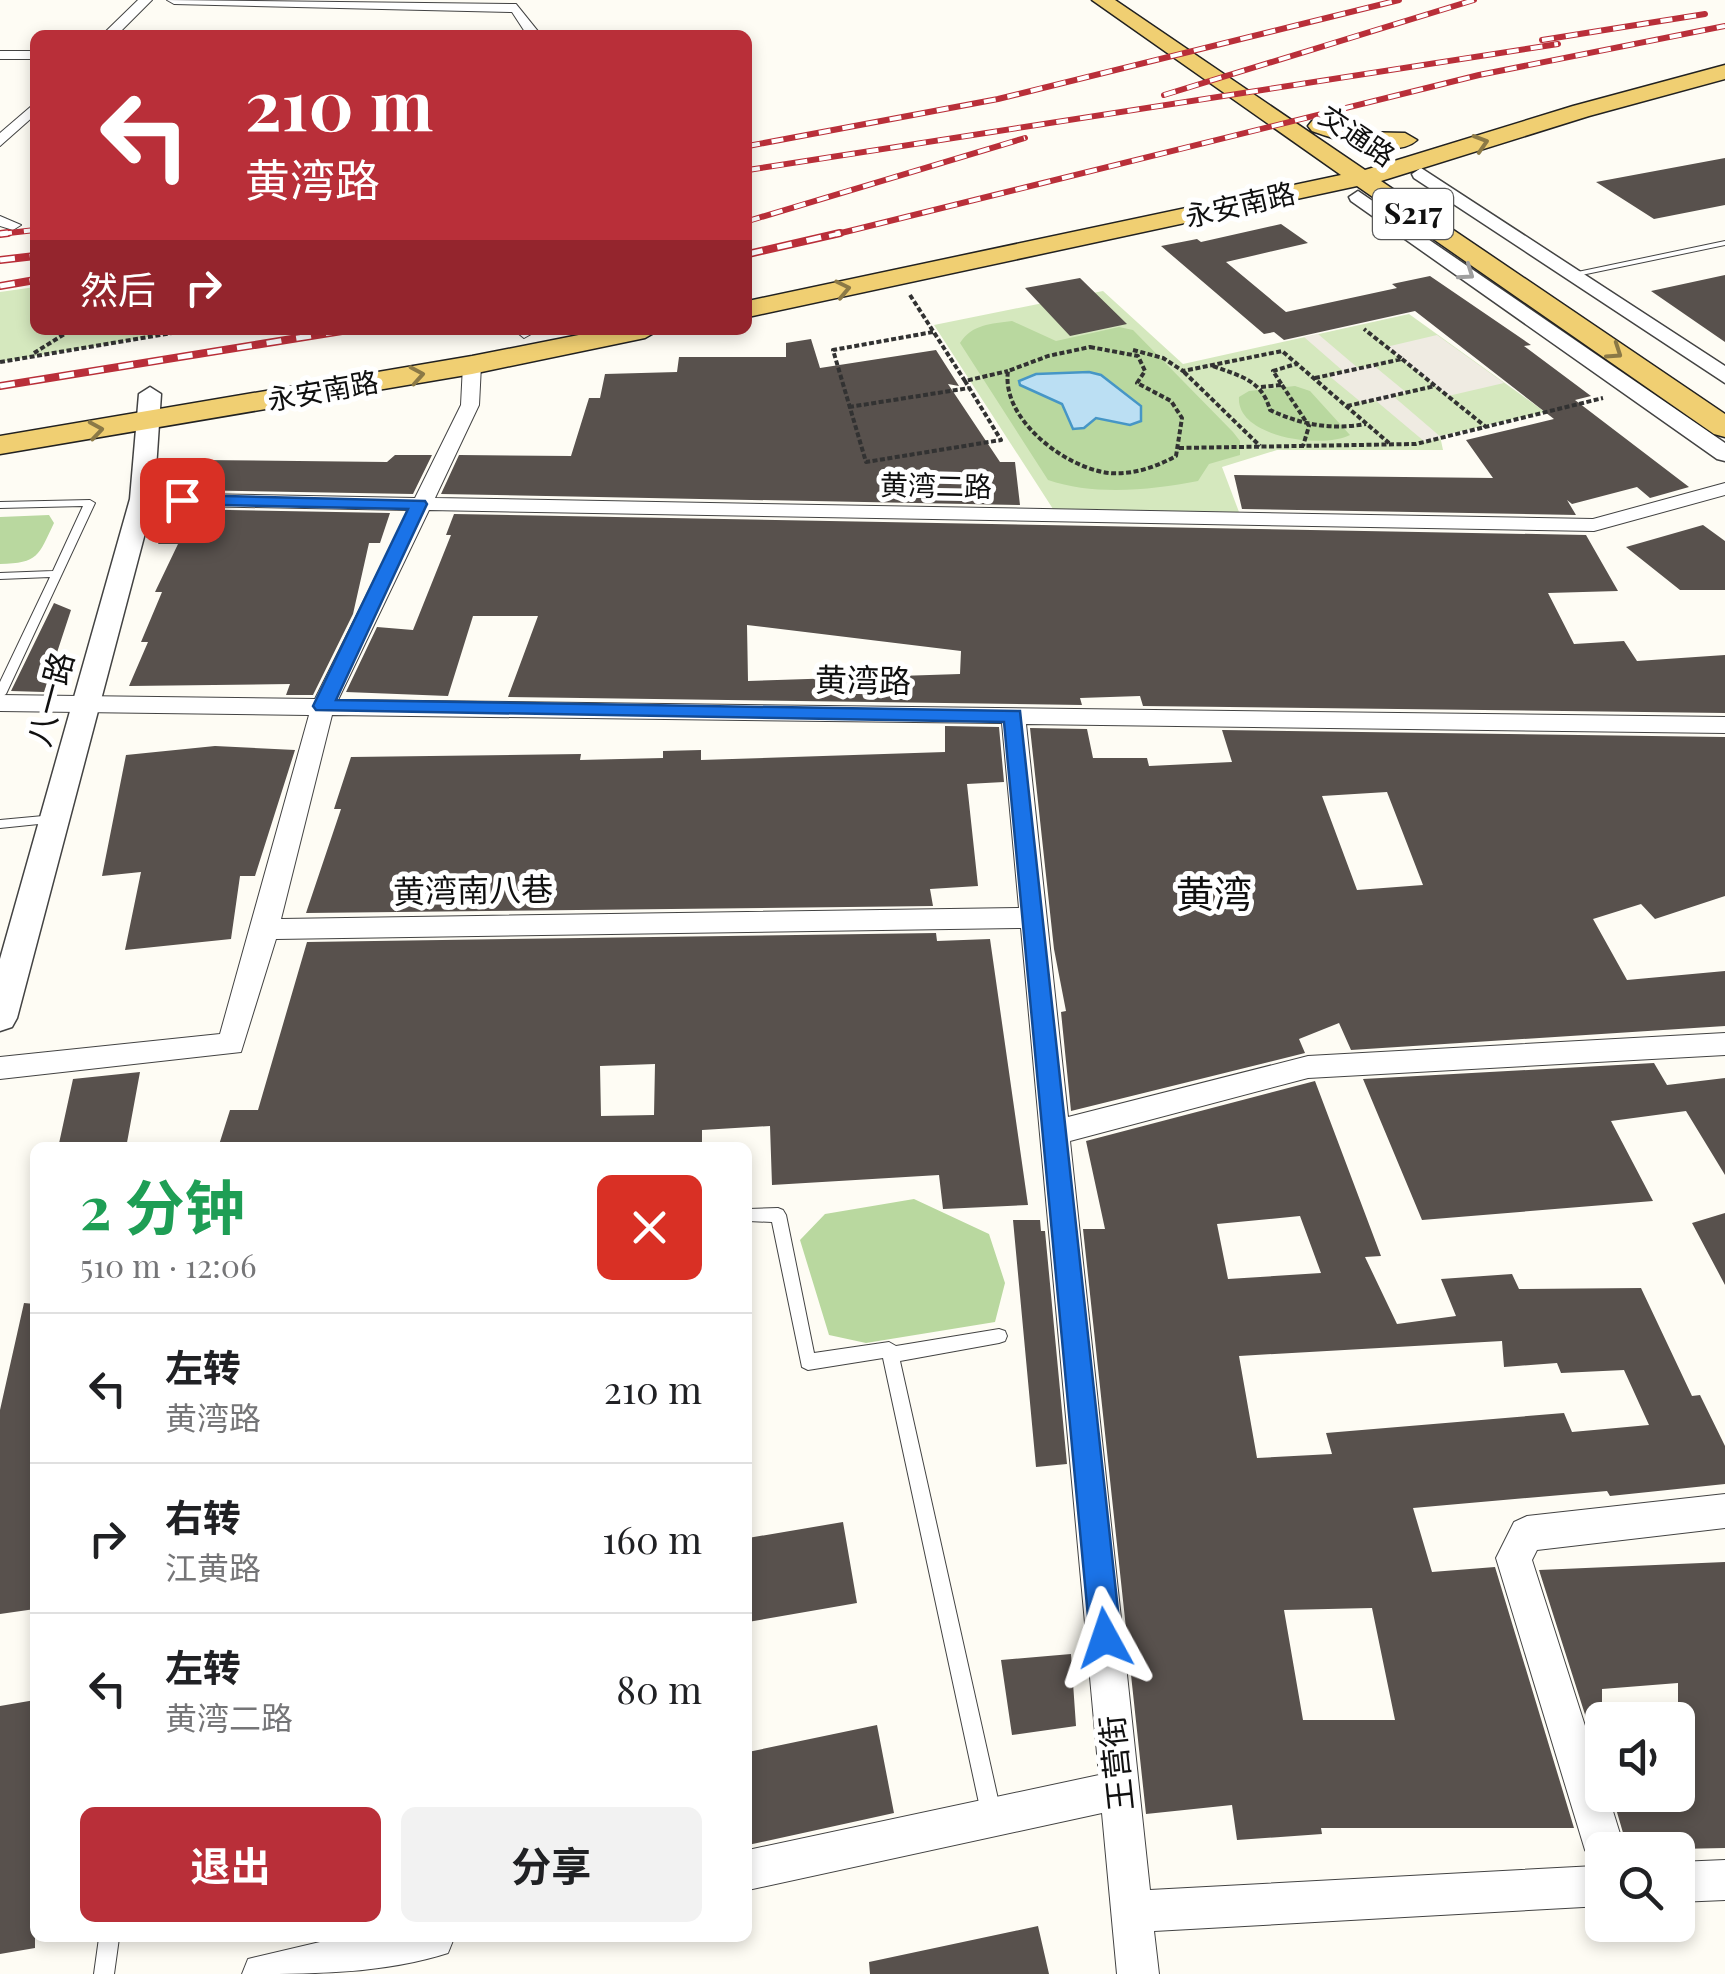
<!DOCTYPE html>
<html lang="zh">
<head>
<meta charset="utf-8">
<style>
	body { margin:0; font-family:"Playfair Display","Noto Sans SC",serif; background:#f2f2f2; color:#202124; height:100vh; display:flex; flex-direction:column; font-size:38px; white-space:nowrap }
	* { box-sizing:border-box; margin:0 }
	p { font-size:32px; color:#757577 }
	.icon { flex:none; width:55px; height:55px; fill:none; stroke:currentColor; stroke-width:2; stroke-linecap:round; stroke-linejoin:round }
	.map { position:relative; flex:1; overflow:hidden }
	.details { position:absolute; left:30px; top:1142px; width:722px; height:800px; display:flex; flex-direction:column; background:#fff; border-radius:15px; box-shadow:0 5px 15px #0003 }
	.details>* { flex:none }
	.top-card { position:absolute; left:30px; top:30px; width:722px; height:305px; border-radius:15px; box-shadow:0 5px 15px #0003; background:#b92f39; color:#fff; overflow:hidden }
	.controls { position:absolute; left:1585px; top:1702px; display:grid; gap:20px }
	.controls a { display:grid; place-items:center; width:110px; height:110px; border-radius:15px; background:#fff; box-shadow:0 5px 15px #0003; font-size:50px }
	.pin { position:absolute; display:grid; place-items:center; width:85px; height:85px; color:#fff; margin:-42px; border-radius:20px; box-shadow:0 5px 15px #0006 }
	.me { position:absolute; width:110px; margin:-55px; rotate:355deg; stroke-linejoin:round; filter:drop-shadow(0 0 8px #0008) }
	.turn { display:flex; align-items:center; gap:35px; height:210px; padding:0 50px; font-size:45px }
	.turn .icon { width:130px; height:130px; stroke-width:2.5 }
	.turn b { display:block; font-size:70px; line-height:85px }
	.then { display:flex; align-items:center; height:95px; padding:0 50px; background:#0003; gap:20px; font-size:38px }
	.round { display:grid; place-items:center; flex:none; width:105px; height:105px; border-radius:15px; background:#f2f2f2 }
	.summary { display:flex; align-items:center; justify-content:space-between; height:170px; padding:0 50px }
	h1 { font-size:60px; font-weight:700; line-height:75px; color:#1e9e55 }
	.primary-button { display:flex; gap:20px; margin-top:auto; padding:20px 50px }
	.primary-button a { flex:1; height:115px; border-radius:15px; background:#b92f39; color:#fff; font-size:40px; font-weight:700; line-height:115px; text-align:center }
	.primary-button a+a { background:#f2f2f2; color:#202124 }
	ul { padding:0; list-style:none }
	li { display:flex; align-items:center; gap:30px; height:150px; padding:0 50px; border-top:2px solid #e0e0e0 }
	li div { flex:1 }
	li b { display:block; font-size:38px }
	li em { font-style:normal }
	.map>svg:first-child { display:block }
</style>
</head>
<body>
<div class="map">
<svg width="1725" height="1974" viewBox="0 0 1725 1974">
	<rect width="100%" height="100%" fill="#fefcf4"/>
	<!-- green -->
	<path fill="#d5e8be" d="M35 287V330H190L0 362V292Z
		M1103 291 1183 364 1409 314 1545 412 1440 436 1443 450H1277L1222 467 1239 512 1053 509 934 325Z"/>
	<!-- forest -->
	<path fill="#b9d89f" d="M1012 321 1056 341 1119 327 1133 330 1233 432 1240 441V455L1209 464 1198 481C1152 490 1094 496 1048 480L960 343C972 324 991 324 1012 321Z
		M1295 386 1310 391 1350 435C1324 449 1236 438 1239 397L1249 391Z
		M49 515 54 523C38 556 39 563 0 564V517Z
		M914 1199 989 1234 1005 1283 995 1322 866 1343 829 1335 800 1240 825 1214Z"/>
	<!-- plaza -->
	<path fill="#efebe2" d="M1318 334 1358 368 1373 365 1407 393 1393 396 1442 438 1425 442 1375 400 1362 403 1328 375 1343 371 1304 337Z
		M1437 335 1504 383 1448 396 1386 347Z"/>
	<!-- water -->
	<path fill="#bbdff3" stroke="#4696c6" stroke-width="2.5" d="M1089 372 1101 375 1141 406V421L1130 425 1096 418 1084 428 1073 429 1062 404 1020 385 1019 381 1036 374Z"/>
	<!-- building -->
	<path fill="#58514d" fill-rule="evenodd" d="M1725 158V205L1654 219 1596 182Z
		M1281 224 1308 243 1226 262 1286 312 1397 288 1392 284 1430 276 1531 345 1524 346 1591 396 1575 400 1689 487 1650 498 1637 487 1572 504 1567 500 1576 515 1242 509 1234 475 1493 478 1466 440 1554 419 1415 311 1284 340 1274 332 1264 334 1161 246 1197 239 1201 242Z
		M1725 275V342L1651 291Z
		M1080 278 1127 324 1070 336 1025 288Z
		M811 339 820 368 936 350 959 386 948 384 1000 462H1015L1020 505 441 494 459 455 571 456 589 398H600L605 374 677 372 679 357H786V343Z
		M395 455H432L413 494 184 490 198 460 387 462Z
		M174 509 390 513 380 543H369L353 614 313 695H286L290 684 129 686 148 642H141L162 592H155L178 544H158Z
		M454 514 1586 535 1618 591 1548 593 1574 644 1624 641 1637 661 1725 655V713L1143 706 1140 696 1080 698 1082 705 508 697 538 616H473L448 696 346 692 377 627 413 630 451 535H446ZM747 625 961 651 960 674 748 681Z
		M1703 525 1725 541V590H1680L1626 547Z
		M54 603 71 610 44 692 11 691Z
		M945 726 999 727 1004 782 967 784 978 886 930 889 933 906 306 913 341 809H334L351 757 581 754 580 760 663 758V751L701 750V760L945 752Z
		M1030 728 1087 729 1093 758H1147L1149 766 1232 762 1222 730 1725 737V896L1655 919 1641 904 1593 919 1627 980 1725 971V1026L1351 1050 1339 1023 1299 1039 1305 1053 1071 1111 1061 1012 1066 1011 1054 949ZM1387 792 1423 885 1357 890 1322 796Z
		M215 746 295 750 255 876H240L231 939 125 950 141 872 102 876 126 755Z
		M936 933 937 941 990 939 1028 1205 943 1209 939 1175 772 1185 770 1126 702 1130V1143L641 1148H218L230 1110H258L307 942ZM655 1064 654 1115 601 1116 600 1066Z
		M1654 1063 1667 1085 1725 1078V1175L1686 1111 1611 1121 1653 1201 1422 1220 1363 1079Z
		M140 1072 126 1148H58L73 1079Z
		M1315 1081 1381 1256 1365 1257 1397 1324 1456 1316 1441 1279 1512 1274 1519 1289 1641 1288 1692 1396 1700 1395 1725 1446V1484L1610 1496 1607 1491 1413 1508 1432 1572 1495 1567 1574 1828H1321L1322 1834 1237 1840 1232 1805 1146 1814 1083 1229H1105L1086 1141ZM1300 1216 1321 1273 1228 1279 1217 1224ZM1502 1341 1504 1367 1557 1363 1561 1373 1624 1370 1649 1425 1572 1432 1564 1413 1326 1433 1332 1454 1257 1458 1239 1356ZM1372 1608 1395 1720H1303L1284 1610Z
		M1725 1213V1285L1692 1223Z
		M1013 1220H1040L1041 1231H1045L1067 1464 1036 1467Z
		M24 1303 35 1304V1609L0 1614V1410Z
		M843 1522 857 1603 748 1622V1538Z
		M1725 1562V1848L1628 1850 1612 1795H1678V1683L1602 1689V1768L1539 1570Z
		M1071 1654 1076 1726 1012 1735 1001 1660Z
		M35 1700V1948L0 1954V1706Z
		M877 1725 894 1813 748 1845V1752Z
		M1038 1926 1049 1974H870L869 1962Z"/>
	<g fill="none" stroke-linecap="round" stroke-linejoin="round">
		<!-- service casing -->
		<g stroke="#434343" stroke-width="2">
			<path id="service" d="M1725 241V245L1572 277 1568 274Z
				M90 500 95 503 6 694 0 698V682L50 577 0 579V573L53 571 83 506 0 508V502Z
				M54 815 60 819 58 822 0 828V820Z
				M778 1208 783 1210 786 1215 814 1353 889 1342 896 1346 999 1329 1005 1331 1007 1336 1005 1341 999 1343 900 1361 1002 1817 999 1824 992 1827 985 1824 982 1817 883 1358 808 1370 802 1367 772 1222 748 1221V1209Z
				M99 1938H119L114 1974H94Z"/>
		</g>
		<!-- minor casing -->
		<g stroke="#434343" stroke-width="2">
			<path id="minor" d="M138 0H152L117 35H102Z
				M167 0 516 4 541 35H527L512 12 174 4Z
				M0 51H35V59H0Z
				M35 103V115L0 146V133Z
				M0 216 21 225 13 230 0 226Z
				M514 330H532L533 333 524 338Z
				M472 359 481 365 479 405 435 498 1593 519 1725 483V495L1594 531 429 510 338 700 1725 717V733L1026 724 1068 1117 1308 1056 1725 1033V1055L1308 1078 1070 1141 1150 1890 1595 1866 1585 1850 1496 1558 1514 1522 1527 1516 1725 1494V1528L1537 1550 1532 1560 1602 1779V1795H1608L1625 1850H1602V1906L1154 1931 1159 1974H1117L1102 1813 748 1890V1850L1099 1775 1021 928 276 939 241 1052 0 1079V1057L220 1034 309 715 0 711V695L315 699 409 510 142 505 132 499 142 493 415 498 461 405 463 365ZM332 715 1002 723 1019 908 281 919Z
				M1725 1860V1900L1678 1902V1862Z
				M337 1938H454L448 1953C383 1974 311 1974 242 1974L248 1959Z"/>
		</g>
		<!-- tertiary casing -->
		<g stroke="#434343" stroke-width="3">
			<path id="tertiary" d="M1421 168 1725 366V383L1414 178 1412 174Z
				M1358 191 1725 443V461L1717 459 1351 201 1349 197Z
				M150 387 161 394 154 499 17 1018 12 1027 0 1031V959L130 499 139 394Z"/>
		</g>
		<!-- primary casing -->
		<g stroke="#212121" stroke-width="3">
			<path id="primary" d="M1092 0H1115L1365 170 1573 106 1725 65V79L1589 116 1381 181 1725 414V437L1714 434 1357 186 748 317V301L1341 175Z
				M1320 119 1359 132 1405 133 1417 140C1396 160 1337 140 1312 131L1308 126 1312 121Z
				M604 330H659L645 338 472 374 0 454V436L472 356Z"/>
		</g>
		<!-- path -->
		<path stroke="#323232" stroke-width="4" stroke-dasharray="5 2.5" stroke-linecap="butt" d="M910 295 965 381 1008 371
			M933 332 833 350 866 462 1001 440 965 381
			M1090 347 1138 356 1145 371 1137 383 1171 401 1182 418 1176 456C1156 467 1133 475 1109 473 1065 468 1001 419 1008 371L1048 356Z
			M1133 350 1163 358 1183 371 1282 351 1389 443
			M34 353 71 330
			M1402 359 1486 427
			M0 362 190 330
			M1213 366C1240 376 1262 380 1270 410 1302 425 1331 430 1366 424
			M1184 372 1260 446
			M1315 378 1402 359 1364 329
			M1282 385 1309 426 1303 446
			M1261 387 1282 385 1273 371 1296 364
			M1347 406 1435 386
			M849 407 969 388
			M1179 448 1416 444 1603 398"/>
		<!-- service -->
		<use href="#service" fill="#fff" fill-rule="evenodd"/>
		<!-- minor -->
		<use href="#minor" fill="#fff" fill-rule="evenodd"/>
		<!-- tertiary -->
		<use href="#tertiary" fill="#fff" fill-rule="evenodd"/>
		<!-- primary -->
		<use href="#primary" fill="#f0cf72" fill-rule="evenodd"/>
		<!-- rail-far1 casing -->
		<g stroke="#b92f39" stroke-width="6">
			<path id="rail-far1" d="M1542 40 1705 14
				M1164 95 1474 0
				M748 146 998 99 1399 0
				M748 170 1558 44
				M748 221 1025 138
				M0 234 35 230
				M829 236 1479 75 1725 26"/>
		</g>
		<!-- rail casing -->
		<g stroke="#b92f39" stroke-width="8">
			<path id="rail" d="M0 234 8 233
				M748 254 840 233
				M0 260 35 256
				M0 286 35 280
				M0 386 348 330"/>
		</g>
		<!-- rail-far1 -->
		<use href="#rail-far1" stroke="#fff" stroke-width="4" stroke-dasharray="12" stroke-linecap="butt"/>
		<!-- rail -->
		<use href="#rail" stroke="#fff" stroke-width="5" stroke-dasharray="15" stroke-linecap="butt"/>
	</g>
	<!-- one-way arrows -->
	<defs><path id="oneway-chevron" d="M-2-3.5L2.5 0L-2 3.5" fill="none" stroke-width="1.6" stroke-linecap="round" stroke-linejoin="round" transform="scale(2.5)"/></defs>
	<g stroke="#8b7946">
		<use href="#oneway-chevron" transform="translate(1481 143) rotate(-17)"/>
		<use href="#oneway-chevron" transform="translate(843 289) rotate(-12)"/>
		<use href="#oneway-chevron" transform="translate(1615 352) rotate(34)"/>
		<use href="#oneway-chevron" transform="translate(417 375) rotate(-10)"/>
		<use href="#oneway-chevron" transform="translate(96 430) rotate(-9)"/>
	</g>
	<use stroke="#9f9f9f" href="#oneway-chevron" transform="translate(1467 273) rotate(35)"/>
	<!-- route -->
	<path fill="#1a73e8" stroke="#114b97" stroke-width="2.5" d="M182 495 425 501 427 504 336 700 1020 711 1121 1638 1116 1649 1105 1654 1094 1649 1090 1638 1004 722 316 710 313 706 408 509 176 504V497Z"/>
	<g text-anchor="middle" stroke-width="10" stroke-linejoin="round" paint-order="stroke">
		<!-- far-street labels -->
		<g font-size="28" fill="#101010" stroke="#fff">
			<text transform="translate(1357 136) rotate(34)" y="10">交通路</text>
			<text transform="translate(1240 205) rotate(-13)" y="10">永安南路</text>
			<text transform="translate(323 391) rotate(-10)" y="10">永安南路</text>
			<text transform="translate(936 486) rotate(1)" y="10">黄湾二路</text>
		</g>
		<!-- shield labels -->
		<rect fill="#fff" stroke="#585858" stroke-width="2.5" x="1373" y="189" width="80" height="50" rx="8"/>
		<g font-size="30" font-weight="bold" fill="#101010">
			<text x="1413" y="224">S217</text>
		</g>
		<!-- street labels -->
		<g font-size="32" fill="#101010" stroke="#fff">
			<text transform="translate(863 681) rotate(1)" y="11">黄湾路</text>
			<text transform="translate(51 699) rotate(-75)" y="11">八一路</text>
			<text transform="translate(473 891) rotate(-1)" y="11">黄湾南八巷</text>
			<text transform="translate(1117 1763) rotate(-96)" y="11">王营街</text>
		</g>
		<!-- quarter labels -->
		<g font-size="38" fill="#101010" stroke="#fff">
			<text x="1214" y="908">黄湾</text>
		</g>
	</g>
</svg>
<div class="controls">
<a><svg class="icon" aria-label="sound" viewBox="0 0 24 24"><path d="M4 9h4l5-4v14l-5-4H4zM17 9q2 3 0 6"/></svg></a>
<a><svg class="icon" aria-label="search" viewBox="0 0 24 24"><circle cx="10" cy="10" r="6"/><path d="M15 15l6 6"/></svg></a>
</div>
<div class="pin" style="left:182px;top:500px;background:#d93025"><svg class="icon" aria-label="arrive" viewBox="0 0 24 24"><path d="M6 21V4h12l-3 4 3 4H6"/></svg></div>
<svg class="me" style="left:1105px;top:1638px" viewBox="-20 -20 40 40"><path d="M0-17L14 15 0 8-14 15z" fill="#1a73e8" stroke="#fff" stroke-width="4"/></svg>
<div class="top-card">
<div class="turn"><svg class="icon" aria-label="left" viewBox="0 0 24 24"><path d="M17 20v-9H6M10 6l-5 5 5 5"/></svg><div><b>210 m</b>黄湾路</div></div>
<div class="then">然后<svg class="icon" aria-label="right" viewBox="0 0 24 24"><path d="M7 20v-9h11M14 6l5 5-5 5"/></svg></div>
</div>
<section class="details">
<div class="summary"><div><h1>2 分钟</h1><p>510 m · 12:06</p></div><a class="round" style="background:#d93025;color:#fff"><svg class="icon" aria-label="close" viewBox="0 0 24 24"><path d="M6 6l12 12M18 6L6 18"/></svg></a></div>
<ul>
<li><svg class="icon" aria-label="left" viewBox="0 0 24 24"><path d="M17 20v-9H6M10 6l-5 5 5 5"/></svg><div><b>左转</b><p>黄湾路</p></div><em>210 m</em></li>
<li><svg class="icon" aria-label="right" viewBox="0 0 24 24"><path d="M7 20v-9h11M14 6l5 5-5 5"/></svg><div><b>右转</b><p>江黄路</p></div><em>160 m</em></li>
<li><svg class="icon" aria-label="left" viewBox="0 0 24 24"><path d="M17 20v-9H6M10 6l-5 5 5 5"/></svg><div><b>左转</b><p>黄湾二路</p></div><em>80 m</em></li>
</ul>
<div class="primary-button"><a>退出</a><a>分享</a></div>
</section>
</div>
</body>
</html>
